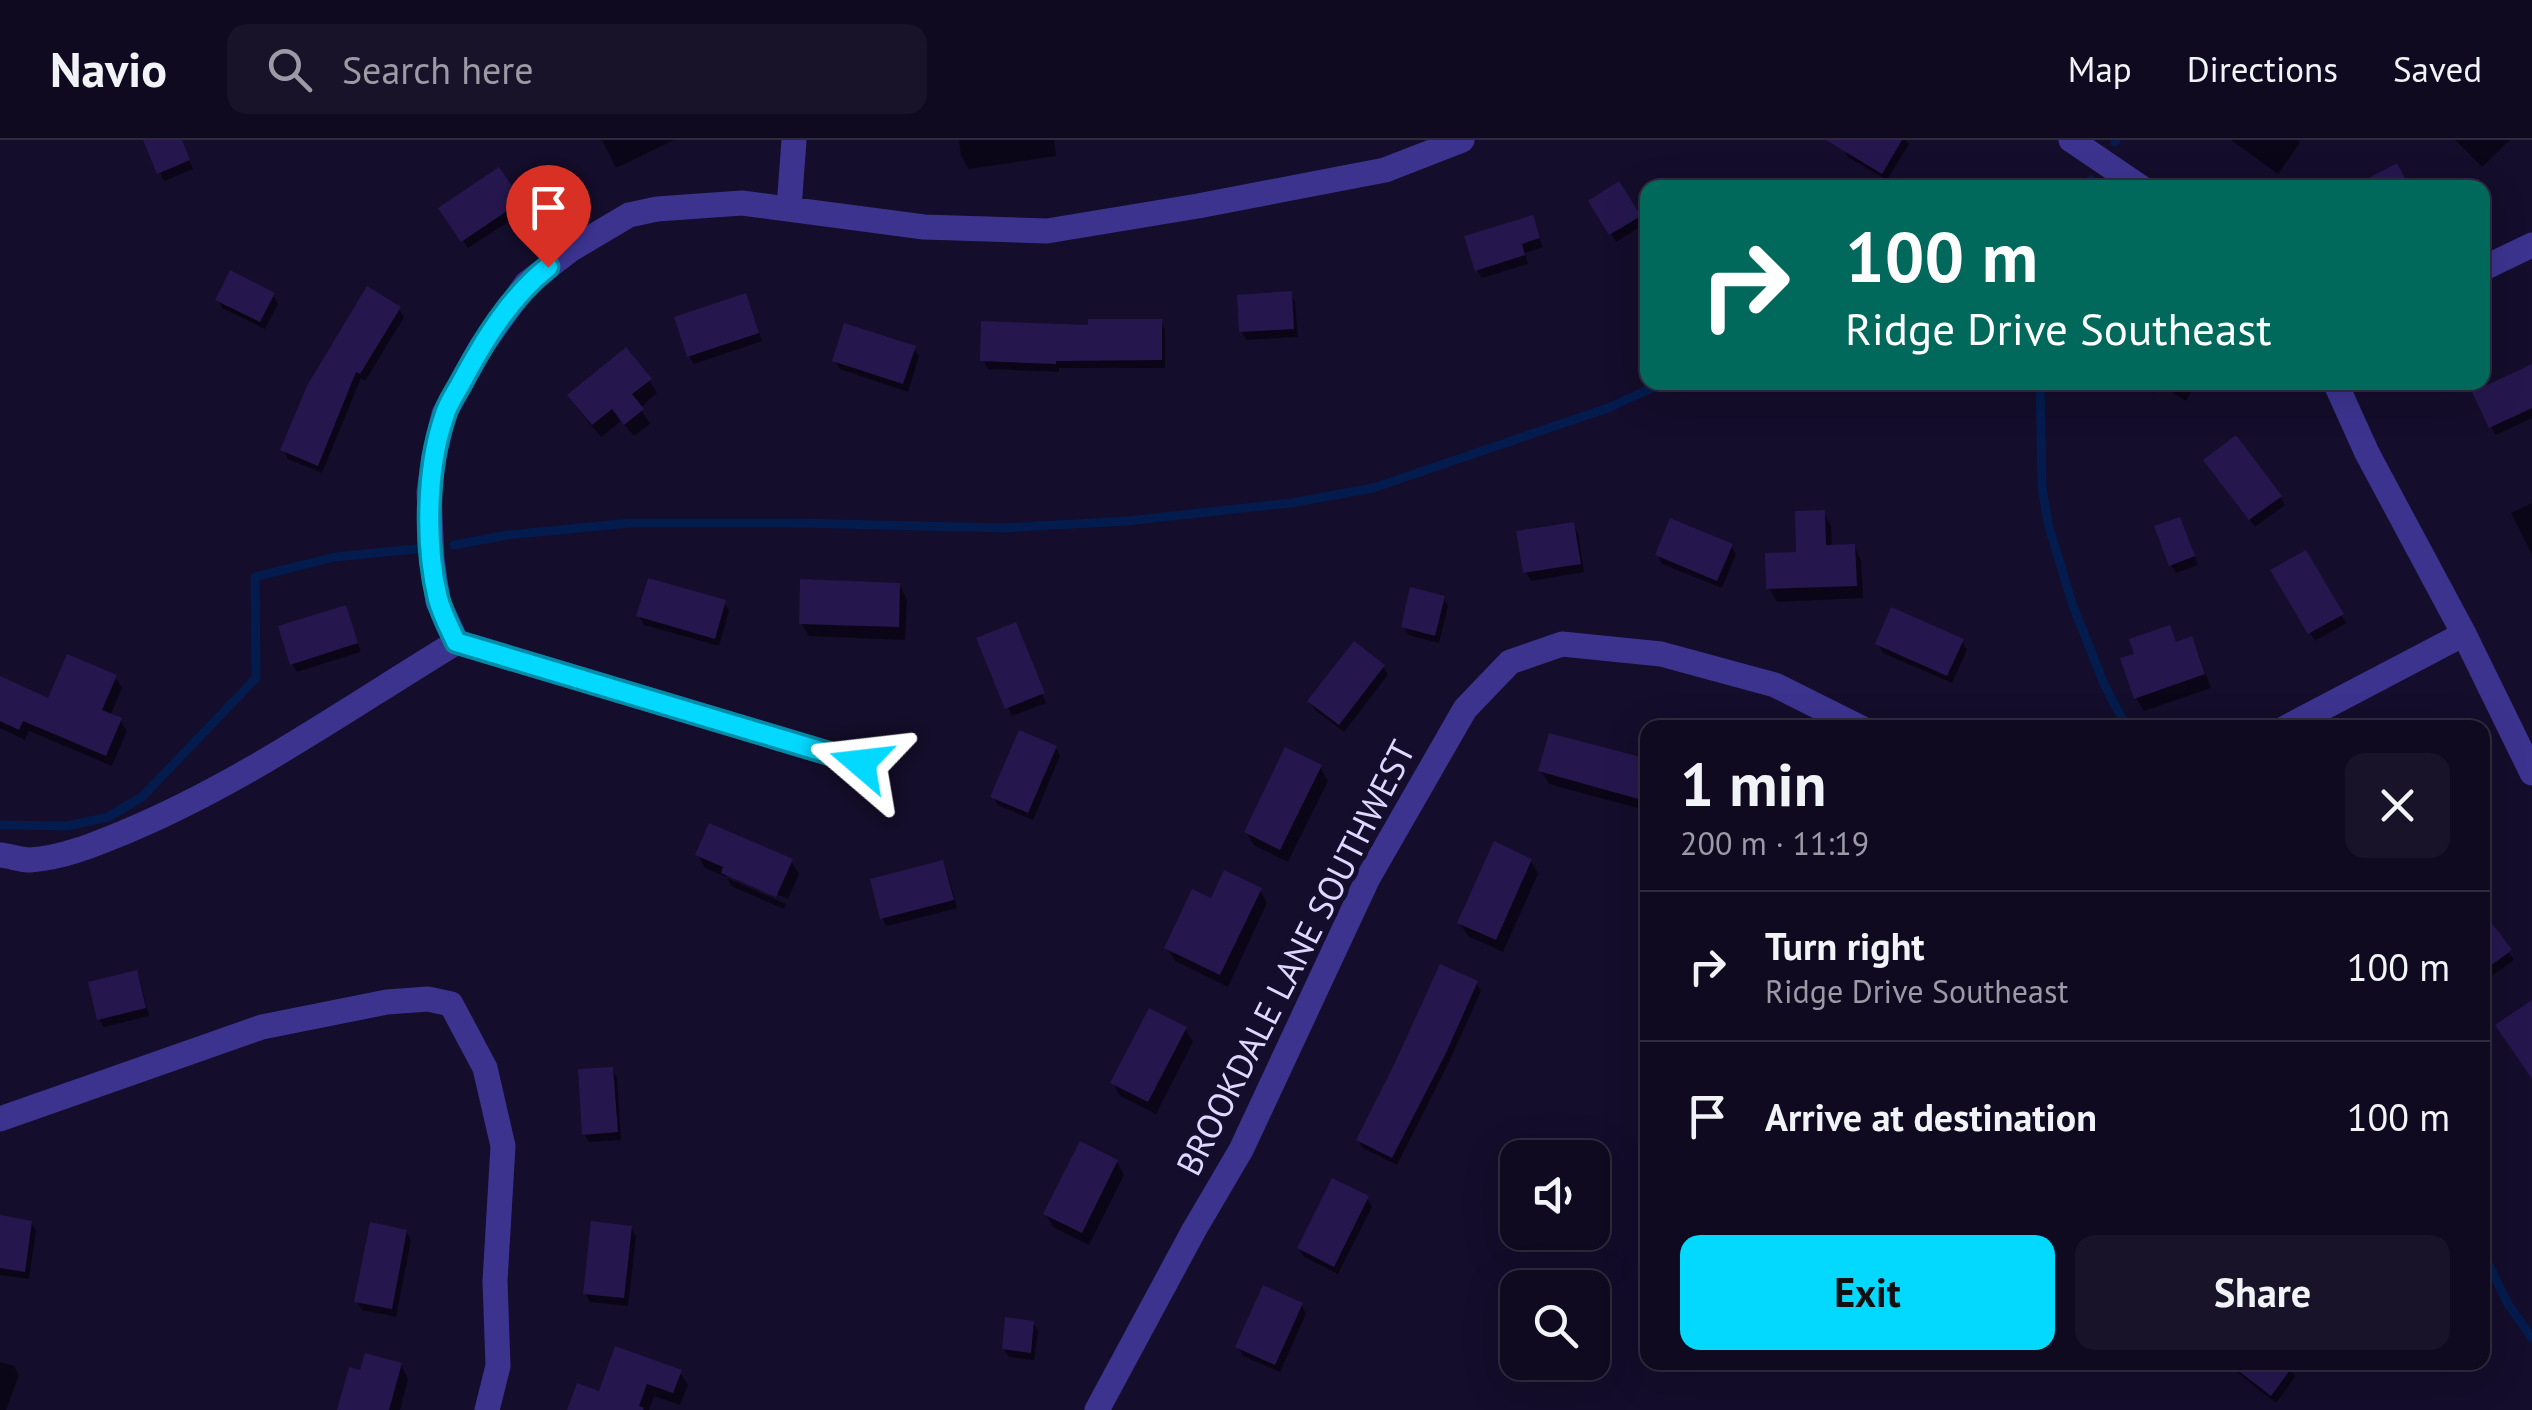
<!DOCTYPE html>
<html lang="en">
<head>
<meta charset="utf-8">
<style>
	body { margin:0; font-family:"PT Sans",sans-serif; background:#181329; color:#f1f3f6; height:100vh; display:flex; flex-direction:column; font-size:38px; white-space:nowrap }
	* { box-sizing:border-box; margin:0 }
	p { font-size:32px; color:#9b9aa5 }
	.icon { flex:none; width:55px; height:55px; fill:none; stroke:currentColor; stroke-width:2; stroke-linecap:round; stroke-linejoin:round }
	.map { position:relative; flex:1; overflow:hidden }
	.details { position:absolute; left:1640px; top:580px; width:850px; height:650px; display:flex; flex-direction:column; background:#0f0a20; border-radius:20px; box-shadow:0 10px 40px #0002,0 0 0 2px #2f2b3e }
	.details>* { flex:none }
	.hud { position:absolute; left:1640px; top:40px; width:850px; height:210px; border-radius:20px; box-shadow:0 10px 40px #0002,0 0 0 2px #2f2b3e; background:#00695c; color:#fff; overflow:hidden }
	.fabs { position:absolute; left:1500px; top:1000px; display:grid; gap:20px }
	.fabs a { display:grid; place-items:center; width:110px; height:110px; border-radius:20px; background:#0f0a20; box-shadow:0 10px 40px #0002,0 0 0 2px #2f2b3e; font-size:50px }
	.pin { position:absolute; display:grid; place-items:center; width:85px; height:85px; color:#fff; margin:-102px -42px; border-radius:50% 50% 50% 0; rotate:-45deg; box-shadow:0 0 10px #0007 }
	.pin .icon { rotate:45deg }
	.me { position:absolute; width:110px; margin:-55px; rotate:287deg; stroke-linejoin:round; filter:drop-shadow(0 0 8px #0008) }
	.turn { display:flex; align-items:center; gap:35px; height:210px; padding:0 40px; font-size:45px }
	.turn .icon { width:130px; height:130px; stroke-width:2.5 }
	.turn b { display:block; font-size:70px; line-height:85px }
	.round { display:grid; place-items:center; flex:none; width:105px; height:105px; border-radius:20px; background:#181329 }
	.headline { display:flex; align-items:center; justify-content:space-between; height:170px; padding:0 40px }
	h1 { font-size:60px; font-weight:600; line-height:75px }
	.button { display:flex; gap:20px; margin-top:auto; padding:20px 40px }
	.button a { flex:1; height:115px; border-radius:20px; background:#03d8ff; color:#111; font-size:40px; font-weight:600; line-height:115px; text-align:center }
	.button a+a { background:#181329; color:#f1f3f6 }
	ul { padding:0; list-style:none }
	li { display:flex; align-items:center; gap:30px; height:150px; padding:0 40px; border-top:2px solid #2f2b3e }
	li div { flex:1 }
	li b { display:block; font-size:38px }
	li em { font-style:normal }
	header { display:flex; align-items:center; gap:60px; box-sizing:border-box; height:140px; padding:0 50px; background:#0f0a20; border-bottom:2px solid #2f2b3e }
	header strong { font-size:48px }
	nav { display:flex; gap:55px; margin-inline-start:auto; font-size:35px }
	.search { width:700px; height:90px; background:#181329; display:flex; align-items:center; gap:25px; box-sizing:border-box; padding:0 35px; border-radius:20px; color:#9b9aa5; font-size:38px }
	.map>svg:first-child { display:block }
</style>
</head>
<body>
<header>
<strong>Navio</strong>
<div class="search"><svg class="icon" aria-label="search" viewBox="0 0 24 24"><circle cx="10" cy="10" r="6"/><path d="M15 15l6 6"/></svg>Search here</div>
<nav><a>Map</a><a>Directions</a><a>Saved</a></nav>
</header>
<div class="map">
<svg width="2532" height="1270" viewBox="0 0 2532 1270">
	<rect width="100%" height="100%" fill="#140d2b"/>
	<!-- shadow -->
	<path fill="#0007" d="M145 0H180L193 29 164 41Z
		M602 0H674L616 28Z
		M959 0H1054L1056 16 969 29 961 16Z
		M1849 0H1906L1909 4 1887 40 1848 17 1844 9Z
		M2231 0H2298L2300 3 2278 34Z
		M2455 0H2510L2482 27Z
		M498 30 525 71 468 108 446 76Z
		M1618 45 1643 85 1616 102 1591 62Z
		M1532 78 1543 107 1525 113 1528 124 1482 138 1477 130Z
		M1291 154 1295 162 1298 197 1246 200 1241 191Z
		M273 155 278 164 265 189 222 168 218 160Z
		M749 164 762 201 694 224 689 216Z
		M399 169 404 177 365 241 361 238 322 333 288 319 283 310Z
		M1160 182 1165 190V228H1059V232L988 229 983 220 1090 188Z
		M914 208 919 216 908 252 840 229 835 221Z
		M2532 227V278L2496 295 2491 287Z
		M649 240 657 253 640 268 650 284 634 296 621 281 601 297 578 269 570 256Z
		M2136 242H2197L2186 261 2159 244 2154 253Z
		M2211 329 2280 357 2285 365 2255 387Z
		M2532 363V415L2511 373Z
		M1824 373 1831 386 1832 407 1854 406 1861 420 1863 458 1777 462 1769 448 1799 414Z
		M1573 385 1578 393 1584 432 1531 441 1526 432Z
		M2184 388 2198 425 2176 433 2171 425Z
		M1731 406 1736 414 1722 448 1662 424 1658 415Z
		M2305 413 2346 483 2315 501 2273 431Z
		M899 445 907 459 905 500 809 496 801 483Z
		M1444 458 1448 466 1439 503 1408 495 1404 487Z
		M724 462 729 471 719 506 644 485 639 476Z
		M345 468 361 512 297 532 292 524Z
		M2169 488 2177 504 2191 499 2198 513 2211 548 2144 571 2136 558 2137 515Z
		M1016 491 1046 563 1012 576 979 500Z
		M1962 501 1967 510 1952 543 1883 513 1878 504Z
		M1383 527 1388 535 1344 592 1315 570 1310 561Z
		M115 537 122 548 110 576 120 580 127 591 112 626 29 591 25 600 0 588V538L50 561Z
		M1056 608 1060 616 1033 680 998 665 993 657Z
		M1648 622V671L1549 644 1541 631Z
		M1320 627 1328 641 1288 722 1254 705 1246 692Z
		M698 715 791 721 799 734 788 759 726 732V737L705 728Z
		M1531 721 1538 734 1503 812 1468 796 1460 783Z
		M942 723 947 731 957 768 887 786 882 778Z
		M727 738 786 764 784 769 731 746Z
		M1260 750 1267 763 1228 847 1175 821 1167 808 1212 761Z
		M2482 774 2514 820 2486 840 2482 835Z
		M135 833 140 841 149 876 104 887 99 879Z
		M1476 843 1481 851 1449 922 1397 1025 1363 1008 1358 1000Z
		M1185 889 1193 902 1156 974 1120 956 1113 943Z
		M612 929 617 938 621 1000 589 1002 584 994Z
		M1117 1022 1124 1035 1089 1105 1053 1087 1046 1074Z
		M1367 1058 1372 1067 1338 1134 1304 1117 1299 1108Z
		M0 1078 31 1083 36 1091 29 1139 0 1135Z
		M631 1088 636 1096 628 1166 590 1162 585 1153Z
		M406 1092 411 1100 396 1177 362 1170 357 1162Z
		M1301 1165 1306 1174 1280 1232 1243 1216 1238 1207Z
		M1033 1183 1038 1191 1034 1220 1009 1217 1004 1209Z
		M0 1222 14 1226 19 1235 6 1270H0Z
		M2224 1222H2282L2291 1229 2295 1237 2276 1263Z
		M401 1225 408 1239 400 1270H340L362 1233Z
		M680 1232 688 1245 680 1265 654 1256 649 1270H570L600 1254Z"/>
	<g fill="none" stroke-linecap="round" stroke-linejoin="round">
		<!-- stream -->
		<path stroke="#041b4d" stroke-width="9" d="M2115 2 2116 0
			M2086 48 2091 40
			M2040 242 2042 348 2049 387 2073 466 2104 544 2127 588
			M454 405 507 395 630 383H797L1004 388 1127 381 1291 363 1373 348 1608 268 1665 242
			M0 685 67 686 108 677 142 657 256 538 255 437 335 417 416 409
			M2482 1111 2508 1164 2532 1198"/>
	</g>
	<!-- building -->
	<path fill="#25174e" d="M143 0H182L190 20 157 34Z
		M1826 0H1902L1882 34Z
		M2397 23 2410 48H2350Z
		M499 27 522 61 461 102 438 68Z
		M1619 41 1641 76 1609 95 1588 61Z
		M1533 75 1540 98 1522 104 1525 115 1475 131 1464 96Z
		M230 130 275 153 260 182 215 160Z
		M367 146 401 167 360 234 356 232 318 326 280 310 307 246Z
		M1292 151 1294 189 1239 192 1237 155Z
		M746 153 759 193 687 217 674 177Z
		M1088 179H1162V220L1056 221V224L980 221 981 181 1088 185Z
		M844 183 916 206 903 244 832 221Z
		M626 207 652 239 632 254 644 269 624 285 612 269 592 285 567 255Z
		M2532 224V268L2489 288 2472 252Z
		M2236 295 2282 356 2249 380 2203 320Z
		M1825 370 1826 405 1855 404 1857 446 1766 449 1765 413 1796 412 1795 371Z
		M2180 377 2195 416 2169 426 2154 386Z
		M1670 378 1733 404 1717 441 1655 415Z
		M1574 382 1581 424 1523 433 1516 391Z
		M2306 410 2344 474 2308 494 2270 430Z
		M648 438 726 460 715 499 636 476Z
		M800 439 900 443 899 487 799 484Z
		M1410 447 1445 456 1435 496 1401 487Z
		M346 465 358 503 290 525 278 486Z
		M1891 467 1964 499 1947 536 1875 504Z
		M1016 482 1045 553 1005 569 976 498Z
		M2170 485 2176 502 2192 496 2205 534 2134 559 2120 518 2134 514 2129 499Z
		M1354 501 1385 525 1339 585 1307 561Z
		M67 514 117 535 102 570 122 578 106 616 23 581 19 590 0 581V536L48 558Z
		M1019 590 1057 606 1028 673 990 657Z
		M1549 593 1648 619V641L1642 660 1538 631Z
		M1285 607 1322 625 1280 710 1244 692Z
		M709 683 793 719 776 757 721 733 723 727 695 715Z
		M1494 701 1532 719 1496 800 1457 783Z
		M943 720 954 760 880 779 870 739Z
		M1224 730 1262 748 1220 835 1164 808 1192 749 1211 758Z
		M2482 770 2512 810 2482 832Z
		M1440 824 1478 841 1446 913 1392 1018 1356 1000 1392 929Z
		M137 830 146 868 97 880 88 842Z
		M2532 860V939L2495 885Z
		M1149 868 1187 887 1148 962 1110 943Z
		M613 927 618 992 582 995 578 929Z
		M1080 1001 1118 1020 1082 1093 1043 1074Z
		M1332 1038 1369 1056 1334 1127 1297 1108Z
		M0 1075 32 1081 25 1132 0 1128Z
		M591 1081 632 1086 624 1158 583 1154Z
		M370 1082 407 1090 392 1169 354 1162Z
		M1263 1145 1303 1163 1275 1225 1235 1207Z
		M1005 1177 1034 1181 1031 1213 1002 1209Z
		M615 1206 682 1230 673 1253 647 1244 639 1266 644 1268 643 1270H567L577 1243 599 1251Z
		M365 1213 402 1223 389 1270H337L349 1227 360 1230Z
		M2227 1222H2296L2271 1256Z"/>
	<g fill="none" stroke-linecap="round" stroke-linejoin="round">
		<!-- street -->
		<path stroke="#3c338f" stroke-width="25" d="M2071 0 2142 48
			M789 68 794 0
			M2482 129 2532 105
			M2335 242 2367 313 2464 494 2532 633
			M457 502 438 462 432 418 429 352 434 316 444 274 481 207 526 144 570 110 629 75 657 69 742 63 924 87 1047 91 1198 66 1385 30 1462 0
			M457 502 861 623
			M2285 588 2464 494
			M0 715C10 716 21 720 30 720 63 718 96 704 125 692 243 643 348 568 457 502
			M0 979 262 887 387 862 428 859 451 864 485 928 503 1006 495 1141 498 1226 487 1270
			M1097 1270 1194 1090 1241 1010 1368 738 1465 569 1510 522 1562 504 1661 514 1775 545 1861 588"/>
	</g>
	<g fill="none" stroke-linecap="round" stroke-linejoin="round">
		<!-- route casing -->
		<g stroke="#028ca6" stroke-width="25">
			<path id="route" d="M548 127C510 157 484 200 461 243 455 254 447 265 444 277 426 329 425 406 438 459 442 474 450 489 456 502L861 623"/>
		</g>
		<!-- route -->
		<use href="#route" stroke="#03d8ff" stroke-width="18"/>
	</g>
	<g text-anchor="middle" stroke-width="10" stroke-linejoin="round" paint-order="stroke">
		<!-- street labels -->
		<g font-size="35" fill="#ded7ff" stroke="#140d2b">
			<text transform="translate(1296 818) rotate(-63)" y="12">BROOKDALE LANE SOUTHWEST</text>
		</g>
	</g>
</svg>
<div class="fabs">
<a><svg class="icon" aria-label="sound" viewBox="0 0 24 24"><path d="M4 9h4l5-4v14l-5-4H4zM17 9q2 3 0 6"/></svg></a>
<a><svg class="icon" aria-label="search" viewBox="0 0 24 24"><circle cx="10" cy="10" r="6"/><path d="M15 15l6 6"/></svg></a>
</div>
<div class="pin" style="left:548px;top:127px;background:#d93025"><svg class="icon" aria-label="arrive" viewBox="0 0 24 24"><path d="M6 21V4h12l-3 4 3 4H6"/></svg></div>
<svg class="me" style="left:861px;top:623px" viewBox="-20 -20 40 40"><path d="M0-17L14 15 0 8-14 15z" fill="#03d8ff" stroke="#fff" stroke-width="4"/></svg>
<div class="hud">
<div class="turn"><svg class="icon" aria-label="right" viewBox="0 0 24 24"><path d="M7 20v-9h11M14 6l5 5-5 5"/></svg><div><b>100 m</b>Ridge Drive Southeast</div></div>
</div>
<section class="details">
<div class="headline"><div><h1>1 min</h1><p>200 m · 11:19</p></div><a class="round"><svg class="icon" aria-label="close" viewBox="0 0 24 24"><path d="M6 6l12 12M18 6L6 18"/></svg></a></div>
<ul>
<li><svg class="icon" aria-label="right" viewBox="0 0 24 24"><path d="M7 20v-9h11M14 6l5 5-5 5"/></svg><div><b>Turn right</b><p>Ridge Drive Southeast</p></div><em>100 m</em></li>
<li><svg class="icon" aria-label="arrive" viewBox="0 0 24 24"><path d="M6 21V4h12l-3 4 3 4H6"/></svg><div><b>Arrive at destination</b></div><em>100 m</em></li>
</ul>
<div class="button"><a>Exit</a><a>Share</a></div>
</section>
</div>
</body>
</html>
